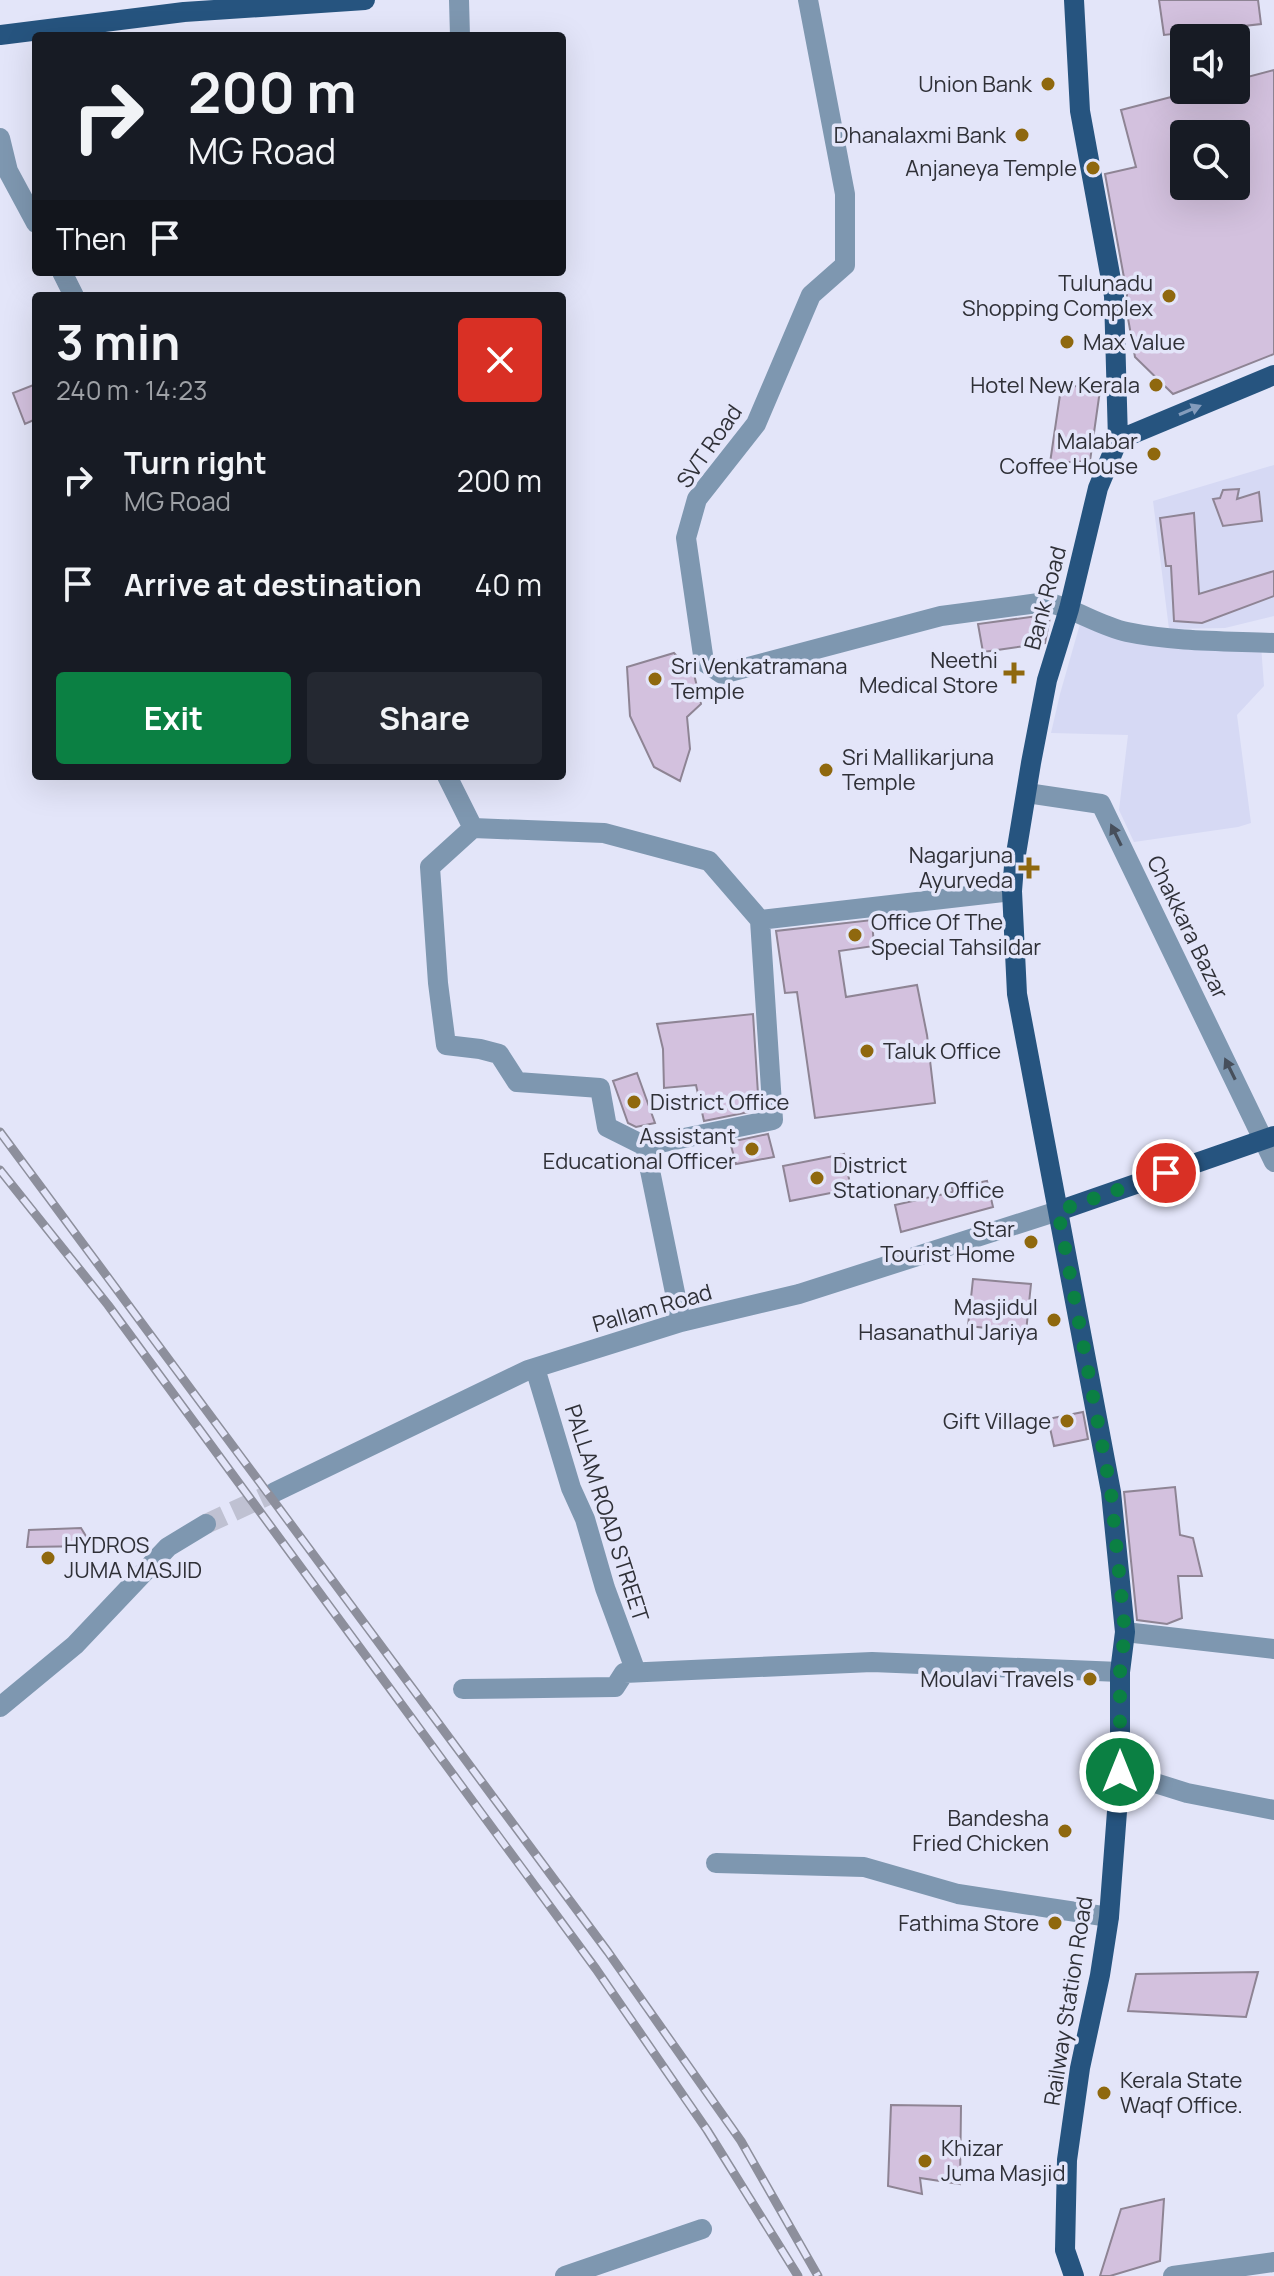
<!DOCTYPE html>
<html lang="en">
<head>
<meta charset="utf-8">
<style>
	body { margin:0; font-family:Manrope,sans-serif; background:#242831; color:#f1f3f6; height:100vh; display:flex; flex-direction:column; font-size:30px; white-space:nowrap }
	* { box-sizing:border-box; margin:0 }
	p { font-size:26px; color:#9ea1a6 }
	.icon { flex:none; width:44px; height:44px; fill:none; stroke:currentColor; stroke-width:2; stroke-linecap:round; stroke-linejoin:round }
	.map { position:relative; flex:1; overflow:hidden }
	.panel { position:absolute; left:32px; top:292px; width:534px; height:488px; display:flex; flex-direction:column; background:#171b24; border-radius:8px; box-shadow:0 8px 32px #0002 }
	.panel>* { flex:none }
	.banner { position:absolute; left:32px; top:32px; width:534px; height:244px; border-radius:8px; box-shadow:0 8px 32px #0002; background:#171b24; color:#f1f3f6; overflow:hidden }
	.buttons { position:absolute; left:1170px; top:24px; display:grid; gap:16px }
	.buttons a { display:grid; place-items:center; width:80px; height:80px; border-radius:8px; background:#171b24; box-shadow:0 8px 32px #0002; font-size:40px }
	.pin { position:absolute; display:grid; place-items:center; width:68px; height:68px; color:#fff; margin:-34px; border:4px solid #fff; border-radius:50%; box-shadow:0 2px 8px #0007 }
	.me { position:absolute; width:88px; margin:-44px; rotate:0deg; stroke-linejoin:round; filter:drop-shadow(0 0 6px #0008) }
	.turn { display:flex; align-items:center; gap:28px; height:168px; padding:0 24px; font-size:36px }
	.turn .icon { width:104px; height:104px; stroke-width:2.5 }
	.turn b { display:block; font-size:56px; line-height:68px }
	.then { display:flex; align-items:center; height:76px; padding:0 24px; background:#0003; gap:16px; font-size:30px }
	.round { display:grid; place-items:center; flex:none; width:84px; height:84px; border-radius:8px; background:#242831 }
	.summary { display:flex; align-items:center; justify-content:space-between; height:136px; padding:0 24px }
	h1 { font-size:48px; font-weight:700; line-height:60px }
	.action { display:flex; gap:16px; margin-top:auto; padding:16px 24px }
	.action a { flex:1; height:92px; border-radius:8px; background:#0b8043; color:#fff; font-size:32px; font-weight:700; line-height:92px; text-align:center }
	.action a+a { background:#242831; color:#f1f3f6 }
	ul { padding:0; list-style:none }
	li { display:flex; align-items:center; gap:24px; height:104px; padding:0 24px }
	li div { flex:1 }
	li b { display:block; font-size:30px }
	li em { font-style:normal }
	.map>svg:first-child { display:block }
</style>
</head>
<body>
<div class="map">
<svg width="1274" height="2276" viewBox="0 0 1274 2276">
	<rect width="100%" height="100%" fill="#e3e5f9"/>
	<!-- built -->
	<path fill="#d6d9f4" d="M1274 465V616L1225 628 1169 629 1153 501Z
		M1080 624 1261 645 1264 686 1237 715 1251 823 1238 827 1134 842 1119 810 1128 735 1051 733 1060 694Z"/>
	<!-- building -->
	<path fill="#d3c1de" stroke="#8e8494" stroke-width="2" fill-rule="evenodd" d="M1159 0H1258L1261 24 1164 35Z
		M1274 70V354L1173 394 1135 357 1127 313V294L1105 174 1136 167 1121 110 1198 90H1236V80ZM1184 134H1236V186H1184Z
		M1101 383 1090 461 1050 463 1061 388Z
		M36 384V419L25 424 13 393Z
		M1239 489 1237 499 1259 492 1262 521 1223 526 1213 499 1220 498 1223 490Z
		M1194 513 1199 594 1274 571V596L1202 623 1174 621 1171 566H1166L1160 518Z
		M1045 615 1050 617 1045 643 983 652 978 624Z
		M674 653 694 674 701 704 687 717 690 749 680 781 654 767 630 716 627 667Z
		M872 920 874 946 839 951 846 997 917 985 927 1035 935 1103 815 1118 797 992 785 993 776 931Z
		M753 1014 759 1110 704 1121 696 1085 664 1088 663 1049 657 1024Z
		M637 1073 655 1123 636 1127 628 1123 613 1081Z
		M768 1134 774 1157 736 1164 730 1142Z
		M844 1154 851 1189 790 1201 783 1166Z
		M987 1181 993 1207 901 1232 895 1205 953 1192 952 1188Z
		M973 1279 1031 1284 1026 1332 968 1326Z
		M1083 1412 1088 1439 1054 1446 1048 1419Z
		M1175 1487 1180 1535 1193 1538 1202 1576H1178L1182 1618 1167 1624 1137 1620 1124 1492Z
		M81 1528 92 1546 27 1547 29 1530Z
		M1258 1972 1246 2017 1128 2011 1136 1974Z
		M891 2105 961 2106 960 2184 920 2178 922 2194 888 2186Z
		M1164 2199 1160 2261 1110 2276H1100L1121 2209Z"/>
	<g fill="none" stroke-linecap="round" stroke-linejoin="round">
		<!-- minor-tunnel -->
		<path stroke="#bfc1d2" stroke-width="20" stroke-dasharray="20 10" stroke-linecap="butt" d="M206 1524 275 1492"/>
		<!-- minor -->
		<path stroke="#7e97b0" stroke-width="20" d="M459 0 460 36
			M808 0 845 194V265L811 295 756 424 697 499 686 538 704 662 722 674 941 616 1046 602C1074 608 1099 626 1127 632 1175 642 1225 641 1274 643
			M0 138 8 171 36 223
			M62 272 74 296
			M447 776 473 828 604 833 709 861 760 920
			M1027 793 1101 804 1274 1162
			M473 828 430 867 438 983 446 1045 480 1049 499 1054 517 1082 600 1088 607 1127 645 1146
			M681 1322 645 1146 773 1120 760 920 1012 891
			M535 1368 571 1488 585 1519 605 1588 636 1672
			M275 1492 528 1370 681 1322 799 1294 1058 1211
			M1125 1632 1274 1649
			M463 1689 615 1687 624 1673 872 1662 1120 1672
			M0 1707 75 1645 168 1547 206 1524
			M1120 1772 1187 1793 1274 1810
			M716 1863 864 1867 958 1894 1109 1917
			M565 2276 702 2229
			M1173 2276 1274 2262"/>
		<!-- major -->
		<path stroke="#26547f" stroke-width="20" d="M1074 0 1080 111 1114 296 1118 440 1098 488 1069 609 1047 680 1031 763 1014 866 1012 891 1017 994 1111 1492 1125 1632 1120 1672V1772L1109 1917 1100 1975 1080 2068 1067 2160 1065 2250 1074 2276
			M0 35 184 12 365 0
			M1118 440 1274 375
			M1058 1211 1274 1136"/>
		<!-- rail casing -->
		<g stroke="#8d8f9c" stroke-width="9">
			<path id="rail" d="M0 1132 608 1952 741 2141 818 2276
				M0 1170 108 1305 596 1969 707 2130 798 2276"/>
		</g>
		<!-- rail -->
		<use href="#rail" stroke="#e3e5f9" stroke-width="6" stroke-dasharray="18" stroke-linecap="butt"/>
	</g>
	<!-- one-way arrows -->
	<defs><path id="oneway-solid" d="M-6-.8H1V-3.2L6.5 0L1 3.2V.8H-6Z" transform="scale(2)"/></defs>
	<use fill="#849cbc" href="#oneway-solid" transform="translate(1190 410) rotate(-23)"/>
	<g fill="#474f5b">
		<use href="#oneway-solid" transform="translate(1116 835) rotate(-116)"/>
		<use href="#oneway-solid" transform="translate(1230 1069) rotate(-116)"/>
	</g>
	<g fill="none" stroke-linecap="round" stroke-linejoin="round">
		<!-- route -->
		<path stroke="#0b8043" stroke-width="14" stroke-dasharray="0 25.2" d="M1120 1772V1672L1125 1632 1111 1492 1058 1211 1166 1173"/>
	</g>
	<!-- markers -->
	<g fill="#8f680e" stroke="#e3e5f9" stroke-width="3">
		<circle cx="1048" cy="84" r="8"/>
		<circle cx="1022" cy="135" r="8"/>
		<circle cx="1093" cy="168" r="8"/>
		<circle cx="1169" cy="296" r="8"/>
		<circle cx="1067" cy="342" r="8"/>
		<circle cx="1156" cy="385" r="8"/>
		<circle cx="1154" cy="454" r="8"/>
		<path d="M1010 661h8v8h8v8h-8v8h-8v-8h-8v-8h8z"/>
		<circle cx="655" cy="679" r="8"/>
		<circle cx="826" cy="770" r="8"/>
		<path d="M1025 856h8v8h8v8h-8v8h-8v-8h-8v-8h8z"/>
		<circle cx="855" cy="935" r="8"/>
		<circle cx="867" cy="1051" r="8"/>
		<circle cx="634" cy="1102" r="8"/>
		<circle cx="752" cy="1149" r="8"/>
		<circle cx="817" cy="1178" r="8"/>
		<circle cx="1031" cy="1242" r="8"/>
		<circle cx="1054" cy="1320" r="8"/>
		<circle cx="1067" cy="1421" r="8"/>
		<circle cx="48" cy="1558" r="8"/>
		<circle cx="1090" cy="1679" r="8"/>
		<circle cx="1065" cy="1831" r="8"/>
		<circle cx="1055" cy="1923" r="8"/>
		<circle cx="1104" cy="2093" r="8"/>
		<circle cx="925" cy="2161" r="8"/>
	</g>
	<g text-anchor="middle" stroke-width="7" stroke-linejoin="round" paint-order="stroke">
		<!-- poi labels -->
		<g font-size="22" fill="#2f3037" stroke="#e3e5f9" text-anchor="end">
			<text x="1032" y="92">Union Bank</text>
			<text x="1006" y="143">Dhanalaxmi Bank</text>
			<text x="1077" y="176">Anjaneya Temple</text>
			<text x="1153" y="291">Tulunadu<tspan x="1153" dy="25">Shopping Complex</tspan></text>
			<text x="1083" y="350" text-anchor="start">Max Value</text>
			<text x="1140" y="393">Hotel New Kerala</text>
			<text x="1138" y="449">Malabar<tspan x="1138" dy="25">Coffee House</tspan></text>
			<text x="998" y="668">Neethi<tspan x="998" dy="25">Medical Store</tspan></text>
			<text x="671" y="674" text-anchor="start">Sri Venkatramana<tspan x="671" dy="25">Temple</tspan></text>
			<text x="842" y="765" text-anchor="start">Sri Mallikarjuna<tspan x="842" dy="25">Temple</tspan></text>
			<text x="1013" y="863">Nagarjuna<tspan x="1013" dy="25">Ayurveda</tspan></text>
			<text x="871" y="930" text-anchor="start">Office Of The<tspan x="871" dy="25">Special Tahsildar</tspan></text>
			<text x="883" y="1059" text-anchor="start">Taluk Office</text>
			<text x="650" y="1110" text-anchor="start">District Office</text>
			<text x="736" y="1144">Assistant<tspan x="736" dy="25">Educational Officer</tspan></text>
			<text x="833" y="1173" text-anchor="start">District<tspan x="833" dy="25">Stationary Office</tspan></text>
			<text x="1015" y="1237">Star<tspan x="1015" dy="25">Tourist Home</tspan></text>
			<text x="1038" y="1315">Masjidul<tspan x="1038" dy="25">Hasanathul Jariya</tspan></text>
			<text x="1051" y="1429">Gift Village</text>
			<text x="64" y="1553" text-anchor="start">HYDROS<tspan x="64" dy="25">JUMA MASJID</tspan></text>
			<text x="1074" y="1687">Moulavi Travels</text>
			<text x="1049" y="1826">Bandesha<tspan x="1049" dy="25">Fried Chicken</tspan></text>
			<text x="1039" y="1931">Fathima Store</text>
			<text x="1120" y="2088" text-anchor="start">Kerala State<tspan x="1120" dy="25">Waqf Office.</tspan></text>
			<text x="941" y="2156" text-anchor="start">Khizar<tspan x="941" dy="25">Juma Masjid</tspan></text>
		</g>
		<!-- street labels -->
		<g font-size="22" fill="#2f3037" stroke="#e3e5f9">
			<text transform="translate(709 446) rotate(-55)" y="8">SVT Road</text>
			<text transform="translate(1045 598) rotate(-75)" y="8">Bank Road</text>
			<text transform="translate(1188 927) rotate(64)" y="8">Chakkara Bazar</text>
			<text transform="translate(652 1308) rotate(-16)" y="8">Pallam Road</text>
			<text transform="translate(607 1513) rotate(72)" y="8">PALLAM ROAD STREET</text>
			<text transform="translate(1068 2001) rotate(-81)" y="8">Railway Station Road</text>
		</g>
	</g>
</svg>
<div class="buttons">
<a><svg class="icon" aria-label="sound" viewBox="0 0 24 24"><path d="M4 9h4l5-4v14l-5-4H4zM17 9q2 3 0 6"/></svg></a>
<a><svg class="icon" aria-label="search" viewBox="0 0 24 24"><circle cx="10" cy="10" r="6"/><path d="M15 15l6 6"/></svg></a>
</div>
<div class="pin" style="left:1166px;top:1173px;background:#d93025"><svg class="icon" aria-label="arrive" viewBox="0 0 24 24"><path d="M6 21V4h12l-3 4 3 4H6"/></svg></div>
<svg class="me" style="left:1120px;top:1772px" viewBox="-20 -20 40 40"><circle r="17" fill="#0b8043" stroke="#fff" stroke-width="3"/><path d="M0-11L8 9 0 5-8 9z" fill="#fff"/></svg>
<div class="banner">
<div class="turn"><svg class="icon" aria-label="right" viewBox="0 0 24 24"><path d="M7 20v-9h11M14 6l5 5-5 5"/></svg><div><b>200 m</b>MG Road</div></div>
<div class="then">Then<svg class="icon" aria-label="arrive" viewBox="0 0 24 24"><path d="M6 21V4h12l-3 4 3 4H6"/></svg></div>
</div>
<section class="panel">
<div class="summary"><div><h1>3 min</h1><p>240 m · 14:23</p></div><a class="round" style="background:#d93025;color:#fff"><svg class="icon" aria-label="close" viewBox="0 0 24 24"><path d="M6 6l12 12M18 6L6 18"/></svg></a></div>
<ul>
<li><svg class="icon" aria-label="right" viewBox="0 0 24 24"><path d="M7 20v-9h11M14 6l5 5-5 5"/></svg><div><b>Turn right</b><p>MG Road</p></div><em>200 m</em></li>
<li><svg class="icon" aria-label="arrive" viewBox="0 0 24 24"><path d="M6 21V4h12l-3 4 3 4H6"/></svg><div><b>Arrive at destination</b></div><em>40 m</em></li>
</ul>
<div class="action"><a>Exit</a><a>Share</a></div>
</section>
</div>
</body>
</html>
